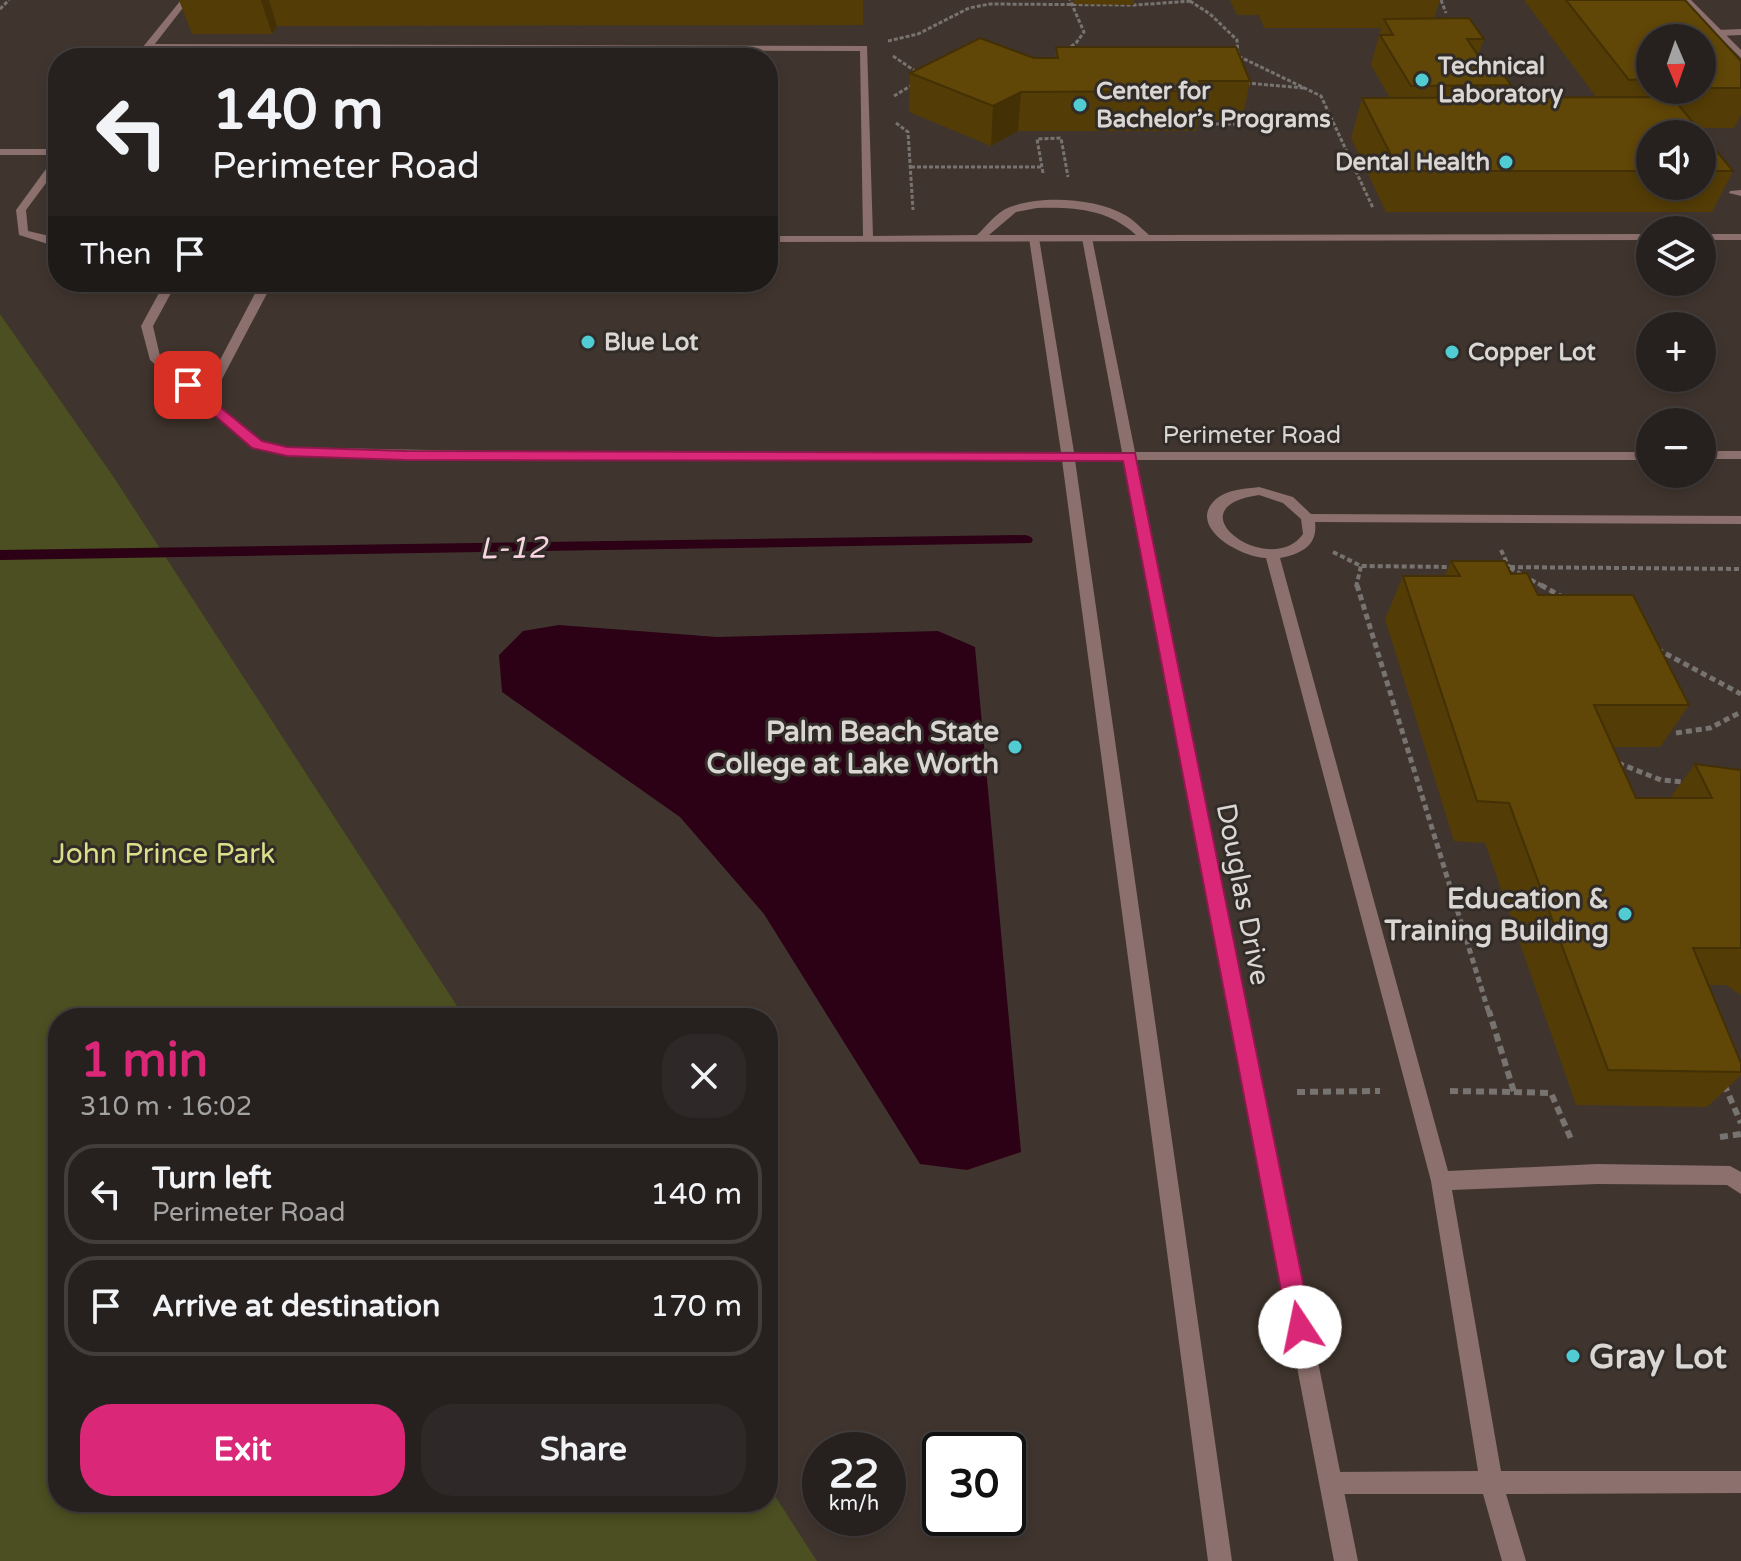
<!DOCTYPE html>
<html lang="en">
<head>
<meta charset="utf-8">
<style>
	body { margin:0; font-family:"Varela Round",sans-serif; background:#2e2928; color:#f1f3f6; height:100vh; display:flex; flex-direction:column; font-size:30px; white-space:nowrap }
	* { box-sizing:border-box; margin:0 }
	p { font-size:26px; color:#a4a3a4 }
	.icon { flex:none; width:44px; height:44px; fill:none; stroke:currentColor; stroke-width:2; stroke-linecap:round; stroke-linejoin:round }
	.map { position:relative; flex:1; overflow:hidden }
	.sheet { position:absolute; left:48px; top:1008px; width:730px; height:504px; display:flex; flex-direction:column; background:#26211f; border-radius:32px; box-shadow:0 4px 12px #0003,0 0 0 2px #423e3d }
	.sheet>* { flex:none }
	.hud { position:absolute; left:48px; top:48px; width:730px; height:244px; border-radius:32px; box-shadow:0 4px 12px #0003,0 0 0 2px #423e3d; background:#26211f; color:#f1f3f6; overflow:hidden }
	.needle { width:52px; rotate:178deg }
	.tools { position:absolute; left:1636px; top:24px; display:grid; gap:16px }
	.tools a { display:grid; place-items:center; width:80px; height:80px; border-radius:50%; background:#26211f; box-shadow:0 4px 12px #0003,0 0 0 2px #423e3d; font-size:40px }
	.speed { position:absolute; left:802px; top:1432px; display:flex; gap:16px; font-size:40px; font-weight:700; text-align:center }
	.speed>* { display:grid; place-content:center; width:104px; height:104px; border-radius:50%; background:#26211f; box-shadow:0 4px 12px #0003,0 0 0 2px #423e3d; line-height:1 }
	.speed small { font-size:20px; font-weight:400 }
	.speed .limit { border:4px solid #111; border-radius:12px; background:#fff; color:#111 }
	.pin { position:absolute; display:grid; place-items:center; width:68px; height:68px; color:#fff; margin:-34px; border-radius:16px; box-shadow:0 4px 12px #0006 }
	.me { position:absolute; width:88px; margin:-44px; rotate:349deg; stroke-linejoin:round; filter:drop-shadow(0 0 6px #0008) }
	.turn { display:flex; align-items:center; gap:28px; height:168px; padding:0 32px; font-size:36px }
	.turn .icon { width:104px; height:104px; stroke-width:2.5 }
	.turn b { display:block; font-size:56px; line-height:68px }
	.then { display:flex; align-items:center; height:76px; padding:0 32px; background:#0003; gap:16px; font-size:30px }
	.round { display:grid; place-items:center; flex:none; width:84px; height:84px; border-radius:32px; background:#2e2928 }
	.overview { display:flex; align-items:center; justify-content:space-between; height:136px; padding:0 32px }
	h1 { font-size:48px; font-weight:800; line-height:60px; color:#db2777 }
	.action { display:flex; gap:16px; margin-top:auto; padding:16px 32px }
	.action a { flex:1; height:92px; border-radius:32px; background:#db2777; color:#fff; font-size:32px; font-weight:800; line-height:92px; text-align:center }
	.action a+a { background:#2e2928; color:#f1f3f6 }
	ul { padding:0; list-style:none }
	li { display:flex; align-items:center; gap:24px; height:100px; margin:0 16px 12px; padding:0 16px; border:4px solid #423e3d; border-radius:32px }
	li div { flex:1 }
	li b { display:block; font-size:30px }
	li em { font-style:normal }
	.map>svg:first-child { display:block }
</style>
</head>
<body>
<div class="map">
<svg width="1741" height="1561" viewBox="0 0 1741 1561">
	<rect width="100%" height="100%" fill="#322c29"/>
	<!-- built -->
	<path fill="#40352e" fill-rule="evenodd" d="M0 0H1741V1561H817L768 1485V1018H465L113 476 0 314ZM1650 38H1702V90H1650ZM58 58H768V282H58ZM1650 134H1702V186H1650ZM1650 230H1702V282H1650ZM1650 326H1702V378H1650ZM1650 422H1702V474H1650ZM820 1450H888V1518H820ZM940 1450H1008V1518H940Z"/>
	<!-- green -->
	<path fill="#4b4f21" d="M0 314 113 476 465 1018H58V1502H768V1485L817 1561H0Z"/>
	<!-- water -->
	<path fill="#2c0015" d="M559 625 717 637 938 631 975 647 1021 1152 967 1170 920 1164 764 914 680 817 502 692 499 655 523 631Z"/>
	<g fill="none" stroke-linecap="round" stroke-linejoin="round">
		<!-- stream -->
		<path fill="#2c0015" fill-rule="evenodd" d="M1026 535 1031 537 1033 540 1031 543 0 560V550Z"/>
		<!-- path-far3 -->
		<path stroke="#777370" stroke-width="3" stroke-dasharray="4 2" stroke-linecap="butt" d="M1441 0 1446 13
			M1190 1 1210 14 1237 40 1238 56 1321 96 1373 208
			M0 9 9 0
			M888 41 918 34 969 8 990 4 1135 5 1192 1
			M1066 50 1076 43 1084 32 1070 0
			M893 56 918 73
			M1246 83 1304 88
			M894 96 912 85
			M896 123 908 132 913 210
			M1203 124H1335
			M911 167H1042
			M1043 173 1037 139 1061 138 1068 177"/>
		<!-- path-far2 -->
		<path stroke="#777370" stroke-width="4" stroke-dasharray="5 3" stroke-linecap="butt" d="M1501 550 1509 567
			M1333 552 1361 566 1452 567
			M1502 567 1741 569
			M1510 568 1544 587
			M1356 587 1361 566"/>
		<!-- path-far1 -->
		<path stroke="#777370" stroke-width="5" stroke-dasharray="6 4" stroke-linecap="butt" d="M1357 585 1489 1013
			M1541 585 1564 598
			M1657 649 1741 694
			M1676 733 1710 728 1741 712
			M1618 763 1661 780 1684 782"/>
		<!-- path -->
		<path stroke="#777370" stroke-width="6" stroke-dasharray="8 5" stroke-linecap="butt" d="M1724 1084 1741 1123
			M1450 1091 1514 1092 1489 1011
			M1297 1092 1380 1091
			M1514 1092 1551 1093 1571 1139
			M1720 1137 1741 1134"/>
		<!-- service -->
		<path fill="#8c706d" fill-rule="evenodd" d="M1741 29V35L1718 36 1714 33 1718 30Z
			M147 44 867 46 873 236 977 235C987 226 996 212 1010 207 1042 195 1095 198 1125 215 1134 220 1141 228 1149 235L1650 234V240L768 242V236H863L860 51 144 49 143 47ZM1037 208C1074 207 1108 209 1136 235H989L1016 212Z
			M0 149H58V155H0Z
			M1741 190V196L1729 193 1730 191Z
			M1702 234H1741V240H1702Z
			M261 282H273L211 400 209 403H201L199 400Z
			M1259 487 1293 497 1311 514 1741 516V524L1315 522C1318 546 1301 554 1280 558L1448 1171 1597 1164 1730 1166 1741 1172V1194L1727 1185 1597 1184 1452 1190 1501 1471H1741V1493L1506 1494 1526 1561H1502L1483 1494H1331L1323 1491 1320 1483 1323 1475 1331 1472 1478 1471 1431 1181 1266 558C1242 558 1185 527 1216 499 1228 489 1245 489 1259 487ZM1259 495 1283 503 1301 519 1303 534C1271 580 1169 508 1259 495Z"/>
		<!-- minor -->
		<path fill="#8c706d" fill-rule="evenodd" d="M181 0H189L144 58H134Z
			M1682 0H1691L1741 50V58Z
			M58 157V167L26 210 28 231 58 238V244H48L19 235 16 210 54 158Z
			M1034 235 1039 238 1074 452H1122L1082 238 1087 235 1092 238 1135 452H1650V460H1137L1358 1561H1334L1124 460H1075L1232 1561H1208L1062 460H521L287 455 252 448 150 360 141 326 165 282H177L153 326 160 356 261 442 287 447 521 452H1061L1029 238Z
			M1702 451H1741V459H1702Z"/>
	</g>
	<!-- wall -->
	<path fill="#533c06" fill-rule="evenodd" d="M179 0H863V25L277 26 272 34H192Z
		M1073 0H1134V5L1074 4Z
		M1230 0H1440L1434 18 1484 39 1478 56 1481 60 1511 85 1506 98H1597L1524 0H1685L1741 61V115L1734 128H1698L1733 171 1712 212H1386L1351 138 1362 98H1390L1371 65 1381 28H1264L1259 15H1237ZM1650 38H1702V90H1650ZM1650 134H1702V186H1650Z
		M1056 47 1250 81 1242 120H1198L1196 131H1018L991 146 909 112 910 73 1034 58H1055Z
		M1451 561 1511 574 1689 705 1660 747H1613L1636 798H1670L1695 764 1741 770V995L1726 985H1708L1741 1063V1075L1707 1107 1576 1105 1485 843 1454 841 1385 619 1403 576H1445Z"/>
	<!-- shaded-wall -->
	<path fill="#433105" d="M261 0H269L277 26 272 34Z
		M1021 92 1018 131 991 146 993 106Z"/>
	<!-- building -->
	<path fill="#604607" stroke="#433105" stroke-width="2" d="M1566 0H1685L1741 61V88H1702V38H1650V79L1629 80Z
		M1469 18 1484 39H1467L1481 60H1493L1511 85 1411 86 1380 35H1393L1384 19Z
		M980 38 1034 58H1058L1056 47H1236L1250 81H1199L1203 91 1021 92 993 106 910 73Z
		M1672 97 1733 171H1702V134H1650V171H1399L1362 98Z
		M1451 561H1505L1511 574 1527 573 1538 595H1633L1689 705H1594L1636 798H1712L1695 764 1741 770V948H1693L1741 1063V1072L1608 1070 1509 803 1477 801 1403 576H1460Z"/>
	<!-- route -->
	<path fill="#db2777" stroke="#8e194d" stroke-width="2" d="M188 381 262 441 287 447 405 451 1135 453 1312 1327 1309 1336 1300 1339 1292 1336 1288 1327 1123 461 405 460 287 456 252 448 183 388V382Z"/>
	<!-- markers -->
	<g fill="#51ccd3" stroke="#322c29" stroke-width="3">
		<circle cx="1422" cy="80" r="8"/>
		<circle cx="1080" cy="105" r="8"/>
		<circle cx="1506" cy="162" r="8"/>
		<circle cx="588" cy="342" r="8"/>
		<circle cx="1452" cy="352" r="8"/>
		<circle cx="1015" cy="747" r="8"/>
		<circle cx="1625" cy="914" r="8"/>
		<circle cx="1573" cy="1356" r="8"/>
	</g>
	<g text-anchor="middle" stroke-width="6" stroke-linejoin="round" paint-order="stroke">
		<!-- far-poi labels -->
		<g font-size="24" font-weight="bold" fill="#d9d6d3" stroke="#322c29" text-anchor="start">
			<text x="1438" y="74">Technical<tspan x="1438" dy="28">Laboratory</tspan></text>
			<text x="1096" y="99">Center for<tspan x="1096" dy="28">Bachelor’s Programs</tspan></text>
			<text x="1490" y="170" text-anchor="end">Dental Health</text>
			<text x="604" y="350">Blue Lot</text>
			<text x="1468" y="360">Copper Lot</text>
		</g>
		<!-- far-street labels -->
		<g font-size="24" fill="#d9d6d3" stroke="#322c29">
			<text x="1252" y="443">Perimeter Road</text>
		</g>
		<!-- poi labels -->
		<g font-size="28" font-weight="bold" fill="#d9d6d3" stroke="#322c29" text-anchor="end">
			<text x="999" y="741">Palm Beach State<tspan x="999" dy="32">College at Lake Worth</tspan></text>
			<text x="1609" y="908">Education &amp;<tspan x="1609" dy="32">Training Building</tspan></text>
		</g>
		<!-- park labels -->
		<g font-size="28" fill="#d9e089" stroke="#322c29">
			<text x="164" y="863">John Prince Park</text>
		</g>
		<!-- street labels -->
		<g font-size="28" fill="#d9d6d3" stroke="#322c29">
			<text transform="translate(1244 894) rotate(79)" y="10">Douglas Drive</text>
		</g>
		<!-- water labels -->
		<g font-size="30" font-style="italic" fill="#f9d5e1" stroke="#322c29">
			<text transform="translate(513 548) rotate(-1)" y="10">L-12</text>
		</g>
		<!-- near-poi labels -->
		<g font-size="34" font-weight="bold" fill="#d9d6d3" stroke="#322c29" text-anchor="start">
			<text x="1589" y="1368">Gray Lot</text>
		</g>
	</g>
</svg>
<div class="tools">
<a><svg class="needle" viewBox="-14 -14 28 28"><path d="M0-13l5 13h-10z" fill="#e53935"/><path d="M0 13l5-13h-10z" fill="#a4a3a4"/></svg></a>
<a><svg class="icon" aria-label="sound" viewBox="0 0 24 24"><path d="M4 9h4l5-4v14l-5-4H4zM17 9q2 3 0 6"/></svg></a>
<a><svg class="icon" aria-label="layers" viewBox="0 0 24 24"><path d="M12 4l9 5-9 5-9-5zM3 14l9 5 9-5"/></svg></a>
<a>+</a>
<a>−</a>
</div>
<div class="speed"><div>22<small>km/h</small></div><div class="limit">30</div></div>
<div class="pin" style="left:188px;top:385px;background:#d93025"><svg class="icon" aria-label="arrive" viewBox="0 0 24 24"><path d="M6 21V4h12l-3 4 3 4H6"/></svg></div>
<svg class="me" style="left:1300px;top:1327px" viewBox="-20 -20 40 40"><circle r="19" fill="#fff"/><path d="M0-13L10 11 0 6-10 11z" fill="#db2777"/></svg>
<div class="hud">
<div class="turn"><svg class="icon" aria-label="left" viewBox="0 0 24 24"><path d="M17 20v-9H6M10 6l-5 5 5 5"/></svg><div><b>140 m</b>Perimeter Road</div></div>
<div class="then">Then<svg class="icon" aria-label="arrive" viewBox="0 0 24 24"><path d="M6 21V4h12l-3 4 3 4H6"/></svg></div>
</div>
<section class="sheet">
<div class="overview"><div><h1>1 min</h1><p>310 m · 16:02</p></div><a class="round"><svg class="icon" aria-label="close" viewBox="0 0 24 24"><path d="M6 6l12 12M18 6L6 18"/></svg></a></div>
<ul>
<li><svg class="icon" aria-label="left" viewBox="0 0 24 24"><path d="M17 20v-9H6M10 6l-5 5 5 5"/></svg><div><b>Turn left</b><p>Perimeter Road</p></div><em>140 m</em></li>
<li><svg class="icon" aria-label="arrive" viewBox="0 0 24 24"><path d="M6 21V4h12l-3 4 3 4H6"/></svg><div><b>Arrive at destination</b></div><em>170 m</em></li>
</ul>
<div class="action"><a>Exit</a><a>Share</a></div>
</section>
</div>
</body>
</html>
